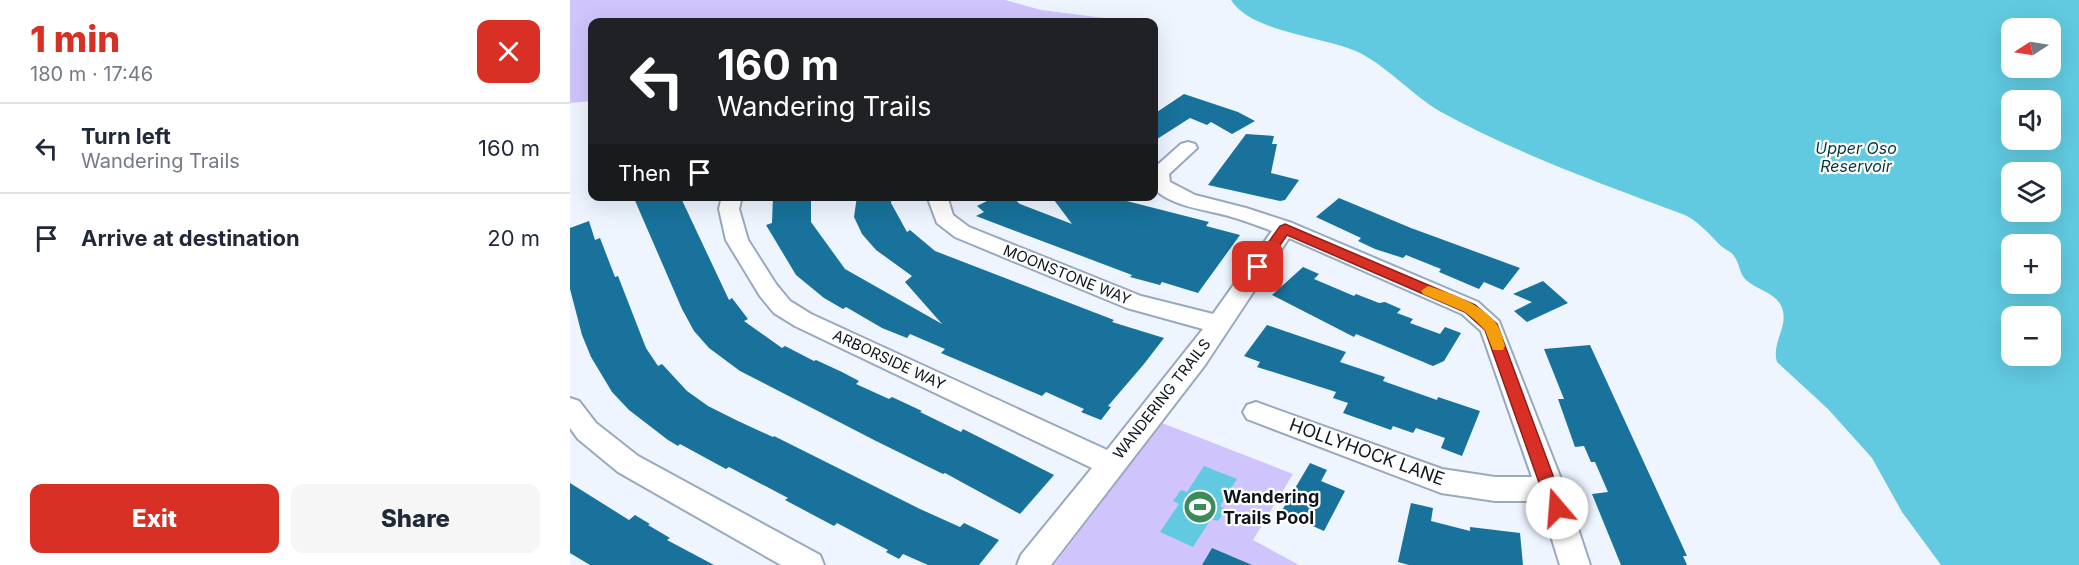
<!DOCTYPE html>
<html lang="en">
<head>
<meta charset="utf-8">
<style>
	body { margin:0; font-family:Inter,sans-serif; background:#f6f6f7; color:#1f2937; height:100vh; display:flex; flex-direction:column; font-size:22px; white-space:nowrap }
	* { box-sizing:border-box; margin:0 }
	p { font-size:20px; color:#747a83 }
	.icon { flex:none; width:33px; height:33px; fill:none; stroke:currentColor; stroke-width:2; stroke-linecap:round; stroke-linejoin:round }
	.map { position:relative; flex:1; overflow:hidden }
	.side { display:flex; flex-direction:column; background:#fff; width:570px }
	.side>* { flex:none }
	.guide { position:absolute; left:18px; top:18px; width:570px; height:183px; border-radius:12px; box-shadow:0 6px 24px #0002; background:#202124; color:#fff; overflow:hidden }
	.needle { width:39px; rotate:258deg }
	.buttons { position:absolute; left:1431px; top:18px; display:grid; gap:12px }
	.buttons a { display:grid; place-items:center; width:60px; height:60px; border-radius:12px; background:#fff; box-shadow:0 6px 24px #0002; font-size:30px }
	.pin { position:absolute; display:grid; place-items:center; width:51px; height:51px; color:#fff; margin:-26px; border-radius:12px; box-shadow:0 3px 9px #0006 }
	.me { position:absolute; width:66px; margin:-33px; rotate:342deg; stroke-linejoin:round; filter:drop-shadow(0 0 4px #0008) }
	.turn { display:flex; align-items:center; gap:21px; height:126px; padding:0 30px; font-size:27px }
	.turn .icon { width:78px; height:78px; stroke-width:2.5 }
	.turn b { display:block; font-size:42px; line-height:51px }
	.then { display:flex; align-items:center; height:57px; padding:0 30px; background:#0003; gap:12px; font-size:22px }
	.round { display:grid; place-items:center; flex:none; width:63px; height:63px; border-radius:12px; background:#f6f6f7 }
	.head { display:flex; align-items:center; justify-content:space-between; height:102px; padding:0 30px }
	h1 { font-size:36px; font-weight:800; line-height:45px; color:#d93025 }
	.action { display:flex; gap:12px; margin-top:auto; padding:12px 30px }
	.action a { flex:1; height:69px; border-radius:12px; background:#d93025; color:#fff; font-size:24px; font-weight:800; line-height:69px; text-align:center }
	.action a+a { background:#f6f6f7; color:#1f2937 }
	ul { padding:0; list-style:none }
	li { display:flex; align-items:center; gap:18px; height:90px; padding:0 30px; border-top:2px solid #e0e1e3 }
	li div { flex:1 }
	li b { display:block; font-size:22px }
	li em { font-style:normal }
	main { display:flex; flex:1; min-height:0 }
	.map>svg:first-child { display:block }
</style>
</head>
<body>
<main>
<section class="side">
<div class="head"><div><h1>1 min</h1><p>180 m · 17:46</p></div><a class="round" style="background:#d93025;color:#fff"><svg class="icon" aria-label="close" viewBox="0 0 24 24"><path d="M6 6l12 12M18 6L6 18"/></svg></a></div>
<ul>
<li><svg class="icon" aria-label="left" viewBox="0 0 24 24"><path d="M17 20v-9H6M10 6l-5 5 5 5"/></svg><div><b>Turn left</b><p>Wandering Trails</p></div><em>160 m</em></li>
<li><svg class="icon" aria-label="arrive" viewBox="0 0 24 24"><path d="M6 21V4h12l-3 4 3 4H6"/></svg><div><b>Arrive at destination</b></div><em>20 m</em></li>
</ul>
<div class="action"><a>Exit</a><a>Share</a></div>
</section>
<div class="map">
<svg width="1509" height="565" viewBox="0 0 1509 565">
	<rect width="100%" height="100%" fill="#eef5ff"/>
	<!-- green -->
	<path fill="#d0c4fd" d="M0 0H435L471 10 566 22H22V101L0 103Z
		M592 423 723 474 683 540 729 565H484Z"/>
	<!-- water -->
	<path fill="#61cae1" fill-rule="evenodd" d="M661 0H1509V565H1371L1332 512 1302 458 1258 409 1207 362C1201 343 1219 327 1212 308 1207 293 1187 290 1176 280 1169 273 1170 264 1164 256 1161 251 1154 249 1150 245 1138 233 1129 222 1115 215 1032 184 948 154 871 112 842 95 819 68 790 53 756 36 681 33 661 0ZM1442 28H1480V68H1442ZM1442 100H1480V140H1442ZM1442 172H1480V212H1442ZM1442 244H1480V284H1442ZM1442 316H1480V356H1442Z
		M634 466 667 479 650 506 656 509 648 521 641 519 623 547 590 532 609 504 603 501 611 490 617 492Z"/>
	<!-- building -->
	<path fill="#18729b" d="M614 94 668 112 685 121 662 134 641 122 637 125 620 118 584 141V114Z
		M676 134 704 136 702 144H707L701 173 729 180 715 200 710 201 638 185Z
		M63 196H110L159 300 162 298 178 319 174 321 212 348 215 346 244 361 246 360 272 372 289 381 286 384 319 399 322 397 352 411 350 412 391 432 393 429 484 475 450 514 375 473 373 474 306 441 170 371 139 348 124 331 112 309Z
		M203 196H241V222L275 269 372 324 335 282 342 276 306 250 292 234 284 217 287 196H322L321 203 337 232 340 230 365 251 544 320 542 322 594 338 574 364 538 406 541 407 531 420 511 412 514 409 476 392 472 396 371 353 375 349 340 334 337 338 312 328 276 307 273 309 254 298 226 275 196 225 202 223Z
		M427 196H441L450 204 502 224 481 196H537L639 222 636 226 670 235 628 293 592 282 590 285 560 277 562 275 406 216 414 212 407 206Z
		M769 198 841 228 950 268 933 290 914 282 909 289 869 272 871 269 836 255 833 258 805 249 788 241 791 238 746 217Z
		M19 221 25 240 30 238 45 277 48 276 76 348 88 366 92 364 117 391 138 406 168 421 203 437 204 436 350 509 390 527 394 523 429 540 409 565H358L333 554 329 559 316 552 318 550 267 523 264 526 215 500 218 498 159 467 156 469 110 444 108 446 98 440 59 410 42 392 21 357 12 335 0 289V228Z
		M733 267 749 274 744 279 784 296 786 294 809 303 815 302 831 309 827 313 843 319 840 323 870 334 875 327 891 333 874 361 863 366 786 334 784 337 702 295Z
		M973 281 998 303 957 322 944 311 962 302 943 294Z
		M697 325 776 352 770 362 815 377 813 381 867 400 868 397 910 411 892 456 871 448 875 438 846 428 843 433 823 426 821 430 773 413 778 403 763 398 766 392 687 367 690 362 674 356Z
		M1020 345 1117 556H1113L1117 565H1051L1022 494 1038 492 1025 462H1021L1014 446 1005 447 988 399H994L974 349Z
		M740 463 757 470 751 481 775 491 754 531 711 512Z
		M0 483 59 520 65 515 80 524 78 525 100 538 97 540 144 565H20L0 553Z
		M841 503 863 508 861 521 900 531V527L950 533 953 565H839L828 562Z
		M642 548 682 565H632Z"/>
	<g fill="none" stroke-linecap="round" stroke-linejoin="round">
		<!-- minor casing -->
		<g stroke="#98a9bf" stroke-width="4">
			<path id="minor" d="M618 142 625 144 627 148 599 174 600 182 625 195 676 208 722 223 908 302 929 321 995 489 1020 565H990L970 501H925L871 493 677 419 673 412 677 405 686 402 872 469 925 477H962L911 331 892 314 719 238 635 365 481 565H447L451 555 522 468 225 326 204 313 190 296 156 240 149 209 152 196H172L169 209 178 240 206 284 220 301 241 314 537 450 633 329 557 308 385 237 367 223 357 196H377L383 215 399 227 571 296 643 314 702 231C689 226 676 221 662 217 636 209 605 208 584 189V168L611 144Z
				M0 398 9 401 26 423 68 456 250 555 254 565H211L48 472 8 439 0 428Z"/>
		</g>
		<!-- minor -->
		<use href="#minor" fill="#fff" fill-rule="evenodd"/>
	</g>
	<!-- route -->
	<path fill="#d93025" stroke="#8d1f18" stroke-width="1.5" d="M715 224 905 305 927 324 995 508 993 513 987 515 980 513 978 508 915 330 895 312 717 235 693 270H683L682 267 683 264 710 226Z"/>
	<!-- slow -->
	<path fill="#f59e0b" d="M858 286C881 293 911 304 926 323 931 330 933 339 935 346L933 350H923L915 330 906 321 895 312 853 294 851 291Z"/>
	<!-- icons -->
	<defs>
		<g id="stadium-disc" transform="scale(1.725)"><circle r="9.5" fill="#3b8b5b" stroke="#fff"/><path d="M0-5a6.5 5 0 1 0 0 10a6.5 5 0 1 0 0-10ZM-3.5-1.8h7v3.6h-7Z" fill="#fff"/></g>
	</defs>
	<g fill-rule="evenodd">
		<use href="#stadium-disc" x="630" y="507"/>
	</g>
	<g text-anchor="middle" stroke-width="4.5" stroke-linejoin="round" paint-order="stroke">
		<!-- street labels -->
		<g font-size="15" fill="#0f151d" stroke="#fff">
			<text transform="translate(497 275) rotate(22)" y="5">MOONSTONE WAY</text>
			<text transform="translate(319 360) rotate(25)" y="5">ARBORSIDE WAY</text>
			<text transform="translate(592 399) rotate(-52)" y="5">WANDERING TRAILS</text>
		</g>
		<!-- water labels -->
		<g font-size="16" font-style="italic" fill="#043841" stroke="#fff">
			<text x="1286" y="154">Upper Oso<tspan x="1286" dy="18">Reservoir</tspan></text>
		</g>
		<!-- near-street labels -->
		<g font-size="18" fill="#0f151d" stroke="#fff">
			<text transform="translate(797 452) rotate(20)" y="6">HOLLYHOCK LANE</text>
		</g>
		<!-- near-poi labels -->
		<g font-size="18" font-weight="bold" fill="#0f151d" stroke="#fff" text-anchor="start">
			<text x="653" y="503">Wandering<tspan x="653" dy="21">Trails Pool</tspan></text>
		</g>
	</g>
</svg>
<div class="buttons">
<a><svg class="needle" viewBox="-14 -14 28 28"><path d="M0-13l5 13h-10z" fill="#e53935"/><path d="M0 13l5-13h-10z" fill="#747a83"/></svg></a>
<a><svg class="icon" aria-label="sound" viewBox="0 0 24 24"><path d="M4 9h4l5-4v14l-5-4H4zM17 9q2 3 0 6"/></svg></a>
<a><svg class="icon" aria-label="layers" viewBox="0 0 24 24"><path d="M12 4l9 5-9 5-9-5zM3 14l9 5 9-5"/></svg></a>
<a>+</a>
<a>−</a>
</div>
<div class="pin" style="left:688px;top:267px;background:#d93025"><svg class="icon" aria-label="arrive" viewBox="0 0 24 24"><path d="M6 21V4h12l-3 4 3 4H6"/></svg></div>
<svg class="me" style="left:987px;top:508px" viewBox="-20 -20 40 40"><circle r="19" fill="#fff"/><path d="M0-13L10 11 0 6-10 11z" fill="#d93025"/></svg>
<div class="guide">
<div class="turn"><svg class="icon" aria-label="left" viewBox="0 0 24 24"><path d="M17 20v-9H6M10 6l-5 5 5 5"/></svg><div><b>160 m</b>Wandering Trails</div></div>
<div class="then">Then<svg class="icon" aria-label="arrive" viewBox="0 0 24 24"><path d="M6 21V4h12l-3 4 3 4H6"/></svg></div>
</div>
</div>
</main>
</body>
</html>
